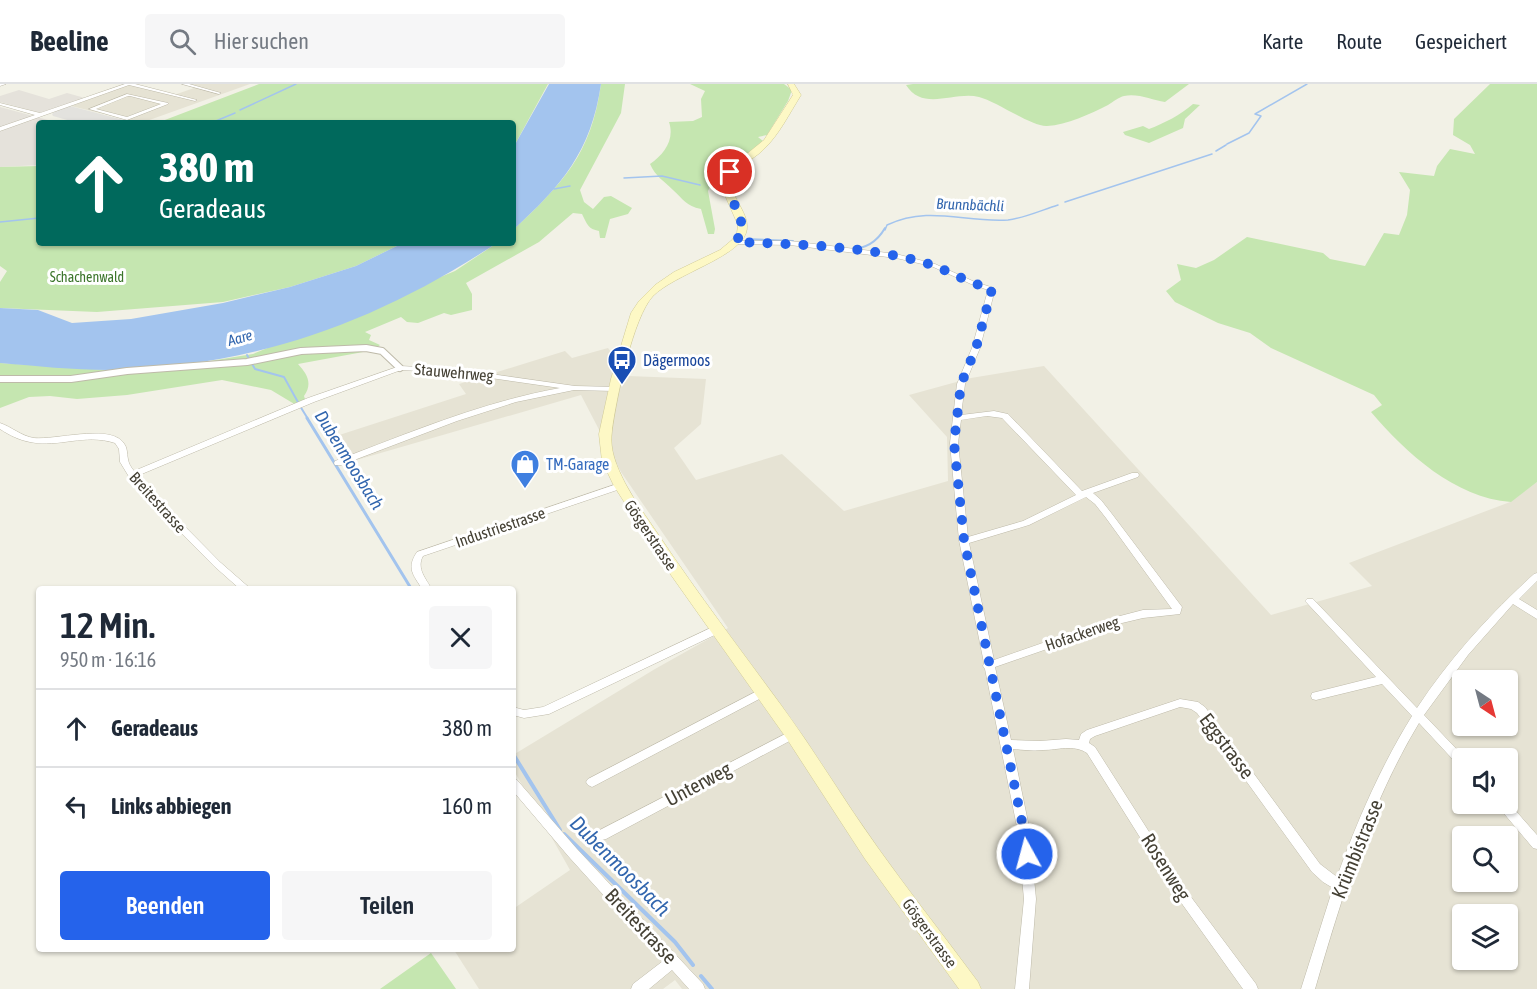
<!DOCTYPE html>
<html lang="de">
<head>
<meta charset="utf-8">
<style>
	body { margin:0; font-family:"Asap Condensed",sans-serif; background:#f6f6f7; color:#1f2937; height:100vh; display:flex; flex-direction:column; font-size:22px; white-space:nowrap }
	* { box-sizing:border-box; margin:0 }
	p { font-size:20px; color:#747a83 }
	.icon { flex:none; width:33px; height:33px; fill:none; stroke:currentColor; stroke-width:2; stroke-linecap:round; stroke-linejoin:round }
	.map { position:relative; flex:1; overflow:hidden }
	.sheet { position:absolute; left:36px; top:502px; width:480px; height:366px; display:flex; flex-direction:column; background:#fff; border-radius:6px; box-shadow:0 2px 4px #0004 }
	.sheet>* { flex:none }
	.banner { position:absolute; left:36px; top:36px; width:480px; height:126px; border-radius:6px; box-shadow:0 2px 4px #0004; background:#00695c; color:#fff; overflow:hidden }
	.needle { width:39px; rotate:144deg }
	.fabs { position:absolute; left:1452px; top:586px; display:grid; gap:12px }
	.fabs a { display:grid; place-items:center; width:66px; height:66px; border-radius:6px; background:#fff; box-shadow:0 2px 4px #0004; font-size:30px }
	.pin { position:absolute; display:grid; place-items:center; width:51px; height:51px; color:#fff; margin:-26px; border:3px solid #fff; border-radius:50%; box-shadow:0 2px 6px #0007 }
	.me { position:absolute; width:66px; margin:-33px; rotate:353deg; stroke-linejoin:round; filter:drop-shadow(0 0 4px #0008) }
	.turn { display:flex; align-items:center; gap:21px; height:126px; padding:0 24px; font-size:27px }
	.turn .icon { width:78px; height:78px; stroke-width:2.5 }
	.turn b { display:block; font-size:42px; line-height:51px }
	.round { display:grid; place-items:center; flex:none; width:63px; height:63px; border-radius:6px; background:#f6f6f7 }
	.head { display:flex; align-items:center; justify-content:space-between; height:102px; padding:0 24px }
	h1 { font-size:36px; font-weight:600; line-height:45px }
	.primary-button { display:flex; gap:12px; margin-top:auto; padding:12px 24px }
	.primary-button a { flex:1; height:69px; border-radius:6px; background:#2563eb; color:#fff; font-size:24px; font-weight:600; line-height:69px; text-align:center }
	.primary-button a+a { background:#f6f6f7; color:#1f2937 }
	ul { padding:0; list-style:none }
	li { display:flex; align-items:center; gap:18px; height:78px; padding:0 24px; border-top:2px solid #e0e1e3 }
	li div { flex:1 }
	li b { display:block; font-size:22px }
	li em { font-style:normal }
	header { display:flex; align-items:center; gap:36px; box-sizing:border-box; height:84px; padding:0 30px; background:#fff; border-bottom:2px solid #e0e1e3 }
	header strong { font-size:28px }
	nav { display:flex; gap:33px; margin-inline-start:auto; font-size:21px }
	.search { width:420px; height:54px; background:#f6f6f7; display:flex; align-items:center; gap:15px; box-sizing:border-box; padding:0 21px; border-radius:6px; color:#747a83; font-size:22px }
	.map>svg:first-child { display:block }
</style>
</head>
<body>
<header>
<strong>Beeline</strong>
<div class="search"><svg class="icon" aria-label="search" viewBox="0 0 24 24"><circle cx="10" cy="10" r="6"/><path d="M15 15l6 6"/></svg>Hier suchen</div>
<nav><a>Karte</a><a>Route</a><a>Gespeichert</a></nav>
</header>
<div class="map">
<svg width="1537" height="905" viewBox="0 0 1537 905">
	<rect width="100%" height="100%" fill="#f2f1e6"/>
	<!-- residential -->
	<path fill="#e6e3d4" fill-rule="evenodd" d="M185 0H250L141 39 71 22 129 1 174 11 197 3Z
		M608 264 628 292 706 295 701 340 674 364 696 396 782 370 844 427 948 397 947 353 909 311 971 294 1044 282 1271 531 1372 502 1349 479 1510 418 1537 398V905H682L675 896 663 905H479L454 866H513V825L570 786 513 685V671L655 585 728 544 621 388 581 311 353 377 336 370 330 354 466 310 459 300 565 267 572 274ZM1462 597H1508V642H1462ZM1462 675H1508V720H1462ZM1462 753H1508V798H1462ZM1462 831H1508V876H1462Z"/>
	<!-- industrial -->
	<path fill="#e5e2db" d="M19 6 49 15 67 9 85 14 41 29 0 18V12Z
		M0 23 59 39H39V81L0 83Z"/>
	<!-- green -->
	<path fill="#c5e6b0" d="M259 0H548L513 64V39H157Z
		M601 0H625L621 29 580 106 584 118 593 125 604 113 611 112 632 124 628 130 610 135 605 154H600L599 147C588 145 587 140 582 130L573 129 539 158 466 199 472 210V226L451 231 444 229 418 239 407 238 401 233 365 248 371 251 369 256 380 261 374 266 298 280C307 290 313 299 304 312L306 318 296 321 271 306 222 296 127 311 77 315 50 312 29 313 0 324V279L108 286 185 281 253 270 455 187 497 159H513V146C563 99 591 71 601 0Z
		M690 0H784L792 6 788 17 767 51 758 53 763 57 724 91 715 92 708 107 715 145 714 150H708L701 125C686 122 683 115 673 106 663 96 656 93 650 80 664 70 675 56 669 38L693 37 702 33 701 15 705 7Z
		M913 0H1189L1165 18C1152 16 1138 9 1124 12 1119 13 1113 18 1108 21 1090 30 1067 41 1047 42 1032 43 996 17 979 13 954 7 923 28 906 1Z
		M1490 0H1537V398L1511 418C1455 414 1406 369 1371 328L1382 321 1374 311 1271 264 1250 249 1218 239 1175 218 1166 207 1181 196 1177 180 1196 184 1214 176 1247 153 1323 169 1330 175 1365 182 1384 149 1399 151 1407 131 1410 106 1399 88 1434 92 1437 82 1450 65 1475 70 1470 61 1453 51 1454 35Z
		M1193 20 1200 21 1185 35 1183 44 1149 59 1125 51 1123 48 1143 42 1149 45C1165 39 1180 31 1193 20Z
		M39 82V159H403L356 182 290 203 223 218 97 228 0 224V198L7 187 0 182V83Z
		M431 869 456 905H380Z"/>
	<!-- parking -->
	<path fill="#e3e2de" d="M70 22 135 39H78L53 32 52 30 56 27Z"/>
	<!-- water -->
	<path fill="#a3c4ee" d="M549 0H601C591 68 562 101 513 146V64Z
		M403 159H497C375 239 256 282 109 286 73 286 36 282 0 279V224L38 226 72 239 131 235 223 219 290 203 356 182Z"/>
	<g fill="none" stroke-linecap="round" stroke-linejoin="round">
		<!-- stream-far3 -->
		<path stroke="#a3c4ee" stroke-width="1.5" d="M240 26 296 0
			M211 39 235 29
			M1227 60 1249 49 1261 32 1255 30 1307 0
			M1216 67 1226 61
			M624 94 662 92 700 101
			M554 105 570 102
			M1065 118 1212 70
			M0 138 39 134
			M885 146 887 141C930 121 964 139 1008 136 1025 134 1042 126 1058 121"/>
		<!-- stream-far2 -->
		<path stroke="#a3c4ee" stroke-width="2" d="M747 155 793 157
			M850 165C866 165 877 158 885 144
			M247 271 255 285 284 293 299 320
			M300 322 308 335"/>
		<!-- stream-far1 -->
		<path stroke="#a3c4ee" stroke-width="3" d="M307 334 412 506"/>
		<!-- stream -->
		<path stroke="#a3c4ee" stroke-width="4" d="M513 670 560 746
			M564 750 675 858 693 881
			M701 892 712 905"/>
		<!-- pedestrian casing -->
		<g stroke="#bebaa9" stroke-width="8">
			<path id="pedestrian" d="M0 295H71L127 287 247 278 301 267 366 264 382 267 400 284"/>
		</g>
		<!-- minor casing -->
		<g stroke="#bebaa9" stroke-width="1">
			<path id="minor" d="M0 0H6L0 2Z
				M125 0H135L197 16 195 17 129 1 0 47V43L35 31 0 21V19L40 29Z
				M182 0H189L221 9 219 10Z
				M127 10 168 19V20L127 36 89 25ZM128 12H130L161 20 127 33 96 25Z
				M734 157H790L896 170 935 180 975 198 994 204 995 205 980 264 965 300 961 331 994 327 1008 330 1082 407 1132 389H1138L1139 391 1138 393 1093 409 1101 416 1112 430 1182 523 1180 530 1143 534 1122 539 995 583 1011 656 1040 657 1066 655 1079 656 1081 650 1087 646 1180 615 1198 618 1205 623 1320 780 1337 793C1357 737 1381 682 1412 632L1382 600 1316 616 1312 615 1311 612 1312 609 1376 593 1307 519 1305 517 1307 515H1313L1417 624C1450 574 1490 530 1534 490L1537 489V497L1519 515 1537 526V535L1513 520 1468 571 1424 631 1466 675H1462V682L1458 681 1419 639C1369 722 1342 813 1315 905H1301L1333 804 1323 798 1312 788 1197 629 1191 625 1180 623 1095 652 1090 655 1089 659 1095 663 1188 809 1256 900 1258 905H1243L1180 817 1087 669C1073 660 1058 666 1043 666 1033 667 1023 666 1013 665L1029 743 1036 815 1029 905H1015L1024 815 1017 743 985 585 983 582 984 579 959 456 950 359 957 300 972 264 988 206 971 200 931 182 896 174 790 161 736 160 733 158ZM987 332 1002 334 1076 411 1023 437 968 453 958 359 961 336ZM1086 413 1095 420 1106 434 1172 525 1143 526 1120 532 994 576 969 459 1029 441Z
				M400 282 456 285 575 302 615 303 619 305 615 307 574 306 516 318 457 337 341 381H335L334 379 335 377C409 349 482 318 560 304L456 289 401 286 314 318 137 392 140 397 220 478 252 506H241L214 482 134 401 120 378 119 365 115 359C84 349 60 364 30 358 19 356 9 351 0 345V339C12 343 21 352 34 354 56 356 106 341 122 357 129 364 126 371 129 379 130 382 132 384 134 387L308 314Z
				M620 399 624 402 623 404 423 472C416 485 426 494 432 506H423C413 491 406 484 417 468Z
				M717 541 721 542 722 545 721 548 549 630 524 634 513 631V623L524 626 543 623Z
				M763 604 767 605 768 608 767 611 596 701 592 703 588 701 586 698 588 695Z
				M793 646 797 647 798 650 797 653 606 755 602 756 598 755 596 751 598 747Z
				M513 694 517 696 577 765 703 900 705 905H689L672 886 649 905H631L633 900 663 877 569 773 513 707Z
				M1508 718 1537 751V765L1533 764 1496 720H1508Z"/>
		</g>
		<!-- secondary casing -->
		<g stroke="#d1cb97" stroke-width="1">
			<path id="secondary" d="M788 0H794L801 11C789 30 779 51 763 66 753 76 738 81 731 94 729 114 752 130 746 149 737 174 675 190 653 212 633 233 616 316 612 347 609 366 617 383 625 399 635 418 648 435 660 453 698 510 740 565 781 621 815 667 844 717 878 764 910 809 945 853 978 898L981 905H959L865 775 787 655 671 491 614 402 602 377 599 350 611 295 631 229 639 217 655 201 674 188 720 166 732 156 737 149 738 141 724 109 723 94 732 82 764 56 793 11Z"/>
		</g>
		<!-- pedestrian -->
		<use href="#pedestrian" stroke="#fff" stroke-width="6"/>
		<!-- minor -->
		<use href="#minor" fill="#fff" fill-rule="evenodd"/>
		<!-- secondary -->
		<use href="#secondary" fill="#fdf8c5" fill-rule="evenodd"/>
	</g>
	<g fill="none" stroke-linecap="round" stroke-linejoin="round">
		<!-- route -->
		<path stroke="#2563eb" stroke-width="10" stroke-dasharray="0 18" d="M730 88 725 101 739 130 743 145 736 158C794 160 862 162 919 177 945 184 967 199 992 205L976 264 961 300 954 359 964 456 1023 743 1027 770"/>
	</g>
	<!-- icons -->
	<defs>
		<g id="bus-pin" transform="scale(1.5)"><path d="M0 17L-7.5 6A9.5 9.5 0 1 1 7.5 6Z" fill="#1a4fb4" stroke="#fff"/><path d="M-5-6H5V4H4V6H2V4H-2V6H-4V4H-5ZM-3.5-4V0h7V-4ZM-3.5 1.2v1.5H-2V1.2ZM2 1.2v1.5H3.5V1.2Z" fill="#fff"/></g>
		<g id="shop-pin" transform="scale(1.5)"><path d="M0 17L-7.5 6A9.5 9.5 0 1 1 7.5 6Z" fill="#3f7fe0" stroke="#fff"/><path d="M-5-2.5h2.3a2.7 3.5 0 0 1 5.4 0H5L5.5 6h-11ZM-1.5-2.5h3a1.5 2.3 0 0 0-3 0Z" fill="#fff"/></g>
	</defs>
	<g fill-rule="evenodd">
		<use href="#bus-pin" x="622" y="276"/>
		<use href="#shop-pin" x="525" y="380"/>
	</g>
	<g text-anchor="middle" stroke-width="6" stroke-linejoin="round" paint-order="stroke">
		<!-- far-park labels -->
		<g font-size="14" fill="#3b752a" stroke="#fff">
			<text x="87" y="198">Schachenwald</text>
		</g>
		<!-- far-water labels -->
		<g font-size="15" font-style="italic" fill="#3266ae" stroke="#fff">
			<text transform="translate(970 121) rotate(2)" y="5">Brunnbächli</text>
			<text transform="translate(240 254) rotate(-15)" y="5">Aare</text>
		</g>
		<!-- transit labels -->
		<g font-size="16" fill="#164399" stroke="#fff" text-anchor="start">
			<text x="643" y="282">Dägermoos</text>
		</g>
		<!-- street labels -->
		<g font-size="16" fill="#454135" stroke="#fff">
			<text transform="translate(454 288) rotate(5)" y="6">Stauwehrweg</text>
			<text transform="translate(158 418) rotate(48)" y="6">Breitestrasse</text>
			<text transform="translate(500 443) rotate(-19)" y="6">Industriestrasse</text>
			<text transform="translate(651 451) rotate(56)" y="6">Gösgerstrasse</text>
			<text transform="translate(1082 549) rotate(-19)" y="6">Hofackerweg</text>
			<text transform="translate(930 849) rotate(54)" y="6">Gösgerstrasse</text>
		</g>
		<!-- shop labels -->
		<g font-size="16" fill="#366cbe" stroke="#fff" text-anchor="start">
			<text x="546" y="386">TM-Garage</text>
		</g>
		<!-- water labels -->
		<g font-size="18" font-style="italic" fill="#3266ae" stroke="#fff">
			<text transform="translate(349 376) rotate(58)" y="6">Dubenmoosbach</text>
		</g>
		<!-- near-street labels -->
		<g font-size="20" fill="#454135" stroke="#fff">
			<text transform="translate(1227 662) rotate(53)" y="7">Eggstrasse</text>
			<text transform="translate(698 700) rotate(-28)" y="7">Unterweg</text>
			<text transform="translate(1357 765) rotate(-68)" y="7">Krümbistrasse</text>
			<text transform="translate(1166 783) rotate(58)" y="7">Rosenweg</text>
			<text transform="translate(641 842) rotate(47)" y="7">Breitestrasse</text>
		</g>
		<!-- near-water labels -->
		<g font-size="21" font-style="italic" fill="#3266ae" stroke="#fff">
			<text transform="translate(620 782) rotate(45)" y="7">Dubenmoosbach</text>
		</g>
	</g>
</svg>
<div class="fabs">
<a><svg class="needle" viewBox="-14 -14 28 28"><path d="M0-13l5 13h-10z" fill="#e53935"/><path d="M0 13l5-13h-10z" fill="#747a83"/></svg></a>
<a><svg class="icon" aria-label="sound" viewBox="0 0 24 24"><path d="M4 9h4l5-4v14l-5-4H4zM17 9q2 3 0 6"/></svg></a>
<a><svg class="icon" aria-label="search" viewBox="0 0 24 24"><circle cx="10" cy="10" r="6"/><path d="M15 15l6 6"/></svg></a>
<a><svg class="icon" aria-label="layers" viewBox="0 0 24 24"><path d="M12 4l9 5-9 5-9-5zM3 14l9 5 9-5"/></svg></a>
</div>
<div class="pin" style="left:730px;top:88px;background:#d93025"><svg class="icon" aria-label="arrive" viewBox="0 0 24 24"><path d="M6 21V4h12l-3 4 3 4H6"/></svg></div>
<svg class="me" style="left:1027px;top:770px" viewBox="-20 -20 40 40"><circle r="17" fill="#2563eb" stroke="#fff" stroke-width="3"/><path d="M0-11L8 9 0 5-8 9z" fill="#fff"/></svg>
<div class="banner">
<div class="turn"><svg class="icon" aria-label="ahead" viewBox="0 0 24 24"><path d="M12 20V5M6 11l6-6 6 6"/></svg><div><b>380 m</b>Geradeaus</div></div>
</div>
<section class="sheet">
<div class="head"><div><h1>12 Min.</h1><p>950 m · 16:16</p></div><a class="round"><svg class="icon" aria-label="close" viewBox="0 0 24 24"><path d="M6 6l12 12M18 6L6 18"/></svg></a></div>
<ul>
<li><svg class="icon" aria-label="ahead" viewBox="0 0 24 24"><path d="M12 20V5M6 11l6-6 6 6"/></svg><div><b>Geradeaus</b></div><em>380 m</em></li>
<li><svg class="icon" aria-label="left" viewBox="0 0 24 24"><path d="M17 20v-9H6M10 6l-5 5 5 5"/></svg><div><b>Links abbiegen</b></div><em>160 m</em></li>
</ul>
<div class="primary-button"><a>Beenden</a><a>Teilen</a></div>
</section>
</div>
</body>
</html>
